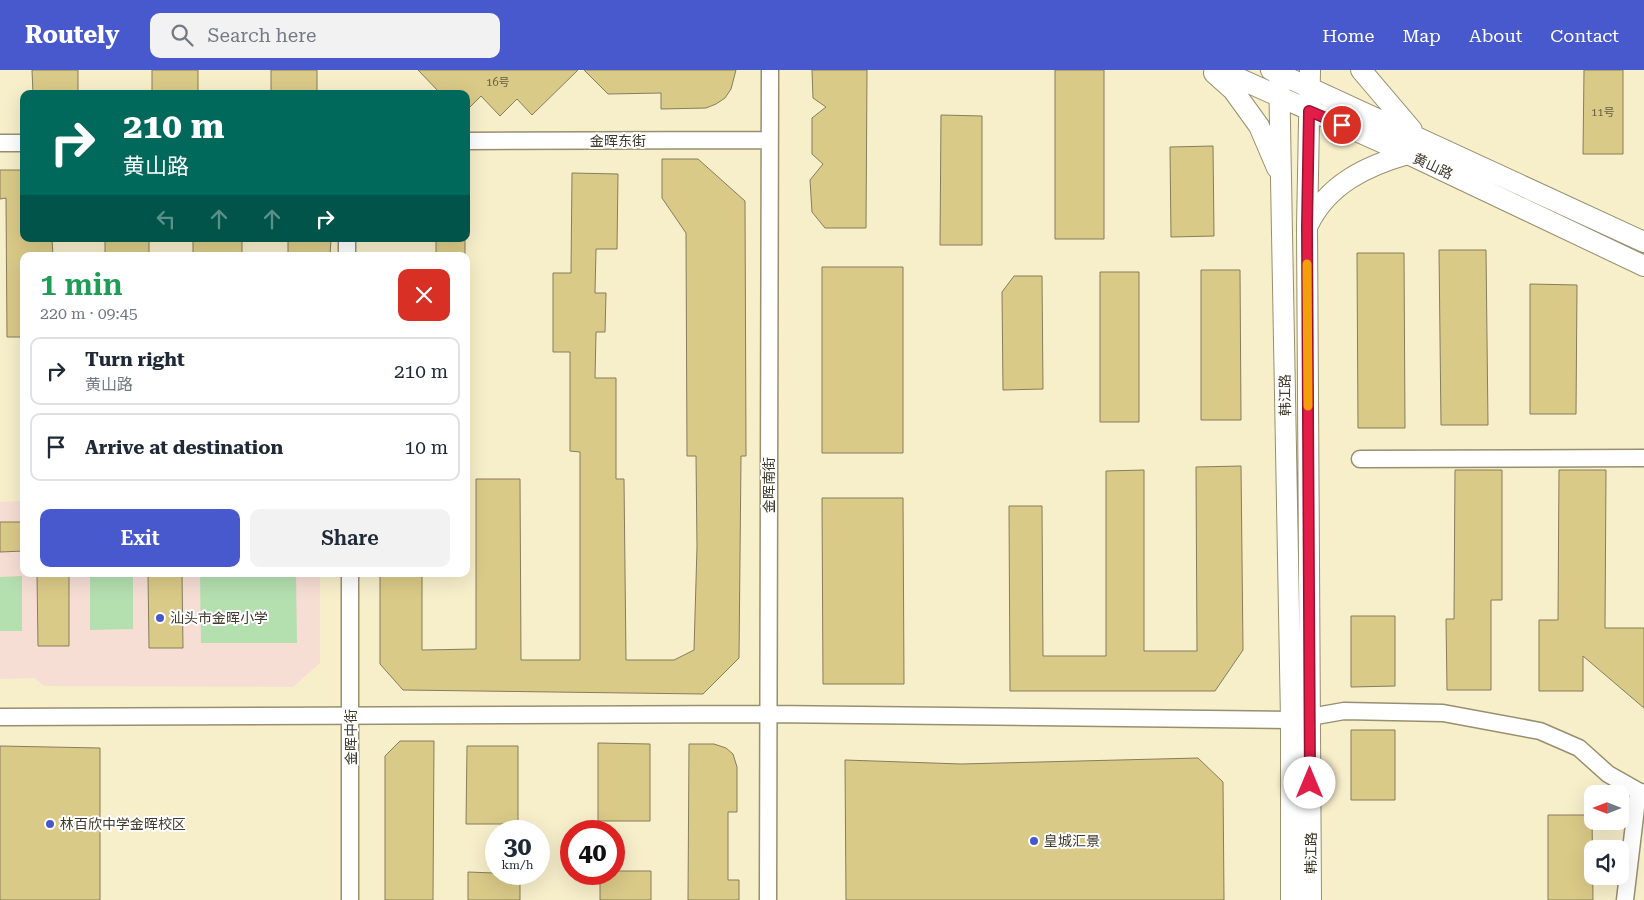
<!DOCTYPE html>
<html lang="en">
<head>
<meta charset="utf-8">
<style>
	body { margin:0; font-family:"Roboto Serif","Noto Sans SC",serif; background:#f2f2f3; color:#1f2937; height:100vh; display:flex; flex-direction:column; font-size:19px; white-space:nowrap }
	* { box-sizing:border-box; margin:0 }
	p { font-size:16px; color:#747a83 }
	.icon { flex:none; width:28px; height:28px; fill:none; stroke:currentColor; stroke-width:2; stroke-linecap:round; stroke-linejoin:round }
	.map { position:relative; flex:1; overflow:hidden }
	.side { position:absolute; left:20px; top:182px; width:450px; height:325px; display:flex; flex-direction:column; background:#fff; border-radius:10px; box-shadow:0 5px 20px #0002 }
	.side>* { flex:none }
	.banner { position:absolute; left:20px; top:20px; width:450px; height:152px; border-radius:10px; box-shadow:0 5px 20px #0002; background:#00695c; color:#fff; overflow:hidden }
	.needle { width:32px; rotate:270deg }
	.buttons { position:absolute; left:1584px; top:715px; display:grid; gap:10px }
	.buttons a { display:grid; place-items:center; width:45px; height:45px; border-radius:10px; background:#fff; box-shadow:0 5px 20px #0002; font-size:25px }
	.speed { position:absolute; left:485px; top:750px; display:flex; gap:10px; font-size:25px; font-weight:700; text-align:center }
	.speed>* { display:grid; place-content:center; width:65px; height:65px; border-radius:50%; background:#fff; box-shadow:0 5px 20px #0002; line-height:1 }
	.speed small { font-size:12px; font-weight:400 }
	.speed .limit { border:8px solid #d22; background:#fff; color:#111 }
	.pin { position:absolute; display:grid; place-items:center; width:42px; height:42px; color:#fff; margin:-21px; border:2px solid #fff; border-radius:50%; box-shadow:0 1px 5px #0007 }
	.me { position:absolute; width:55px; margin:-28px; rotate:0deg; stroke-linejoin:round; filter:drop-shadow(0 0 4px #0008) }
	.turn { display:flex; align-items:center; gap:18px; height:105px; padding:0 20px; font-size:22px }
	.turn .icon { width:65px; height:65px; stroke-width:2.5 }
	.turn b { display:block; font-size:35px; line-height:42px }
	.lanes { display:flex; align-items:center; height:48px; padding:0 20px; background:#0003; justify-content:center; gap:25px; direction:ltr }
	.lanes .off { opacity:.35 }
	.round { display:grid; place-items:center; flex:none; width:52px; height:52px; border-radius:10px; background:#f2f2f3 }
	.head { display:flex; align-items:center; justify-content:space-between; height:85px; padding:0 20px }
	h1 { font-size:30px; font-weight:600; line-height:38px; color:#1e9e55 }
	.primary-button { display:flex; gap:10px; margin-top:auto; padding:10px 20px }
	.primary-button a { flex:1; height:58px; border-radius:10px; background:#4859cd; color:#fff; font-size:20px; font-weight:600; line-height:58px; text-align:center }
	.primary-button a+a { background:#f2f2f3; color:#1f2937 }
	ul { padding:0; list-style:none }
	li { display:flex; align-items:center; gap:15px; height:68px; margin:0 10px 8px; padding:0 10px; border:2px solid #e0e1e3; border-radius:10px }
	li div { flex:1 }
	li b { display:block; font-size:19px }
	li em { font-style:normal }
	header { display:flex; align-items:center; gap:30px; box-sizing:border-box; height:70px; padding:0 25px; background:#4859cd; color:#fff }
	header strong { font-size:24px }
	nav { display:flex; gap:28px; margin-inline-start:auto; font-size:18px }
	.search { width:350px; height:45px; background:#f2f2f3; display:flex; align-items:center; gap:12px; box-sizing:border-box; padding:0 18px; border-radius:10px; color:#747a83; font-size:19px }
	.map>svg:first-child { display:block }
</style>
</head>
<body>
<header>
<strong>Routely</strong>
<div class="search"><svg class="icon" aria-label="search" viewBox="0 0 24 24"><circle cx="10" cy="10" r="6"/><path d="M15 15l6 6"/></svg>Search here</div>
<nav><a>Home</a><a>Map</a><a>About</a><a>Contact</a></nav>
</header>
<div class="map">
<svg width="1644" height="830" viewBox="0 0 1644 830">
	<rect width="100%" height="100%" fill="#f7eeca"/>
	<!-- education -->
	<path fill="#f6ded4" d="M24 431V504H320V593L293 617 44 616 34 608 0 609V432Z"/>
	<!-- green -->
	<path fill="#b4dfaf" d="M200 504H296L297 573H201Z
		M90 505H133V559L90 560Z
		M22 506V561H0V507Z"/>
	<!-- building -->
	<path fill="#daca88" stroke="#857e5d" d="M32 0H78V24H33Z
		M152 0H198V24H152Z
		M271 0H317V24H271Z
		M418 0H578L532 45 517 29 500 46 481 26 466 41V24H441Z
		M584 0H736L731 19 725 28 716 34 706 38 661 39V23L608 24Z
		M812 0H867L866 158H825L812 142 810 110 823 94 812 84V48L826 37 813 28Z
		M1055 0H1104V169H1055Z
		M1584 0H1623V84H1583Z
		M941 45 982 46V175H940Z
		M1213 76 1214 166 1171 167 1170 77Z
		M662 89H698L745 131 746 386H741L739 588 703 624 403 620 380 594V504H422V580L476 579V409H520L521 590H580V382L570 381V282H553V203H571L572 103 618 104 617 179H596L595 223H606L605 262H596L595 308H616V409H624L626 590H674L694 580 697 477 696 386H687L686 163 662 128Z
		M0 100H24V169H52L53 186H24V267H7L6 128 0 129Z
		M105 169H149V186H105Z
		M193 169H242V186H193Z
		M288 169H331L330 186H288Z
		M436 169H465V186H436Z
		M1439 180H1486L1488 355H1441Z
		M1357 183H1404L1405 358H1358Z
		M822 197H903V383H822Z
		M1201 200H1240L1241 350H1201Z
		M1100 202H1139V352H1100Z
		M1014 206H1042L1043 319 1003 320 1002 222Z
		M1530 214 1577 215 1576 344H1530Z
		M1241 396 1243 580 1215 621H1010L1009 436H1042L1043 586H1106V401L1144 400V581H1197L1196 397Z
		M1455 400H1502V530H1491V620H1447L1446 549H1454Z
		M1559 400H1606L1605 558H1644V638L1583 586V621H1539V550H1558Z
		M822 428H903L904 614H823Z
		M0 452H24V481L0 482Z
		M37 504H69V576H38Z
		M148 504H182L183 578H149Z
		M1351 546H1395V616L1351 617Z
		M1351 660H1395V730H1351Z
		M400 671H434L433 830H385V686Z
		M598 673 650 674V751H598Z
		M689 674H714L726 678 733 684 737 697V742H728V810H739V830H688Z
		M0 676 100 678V830H0Z
		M467 676H518V754H466Z
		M1198 688 1223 712 1224 830H846L845 690 961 694Z
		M1548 745H1592L1593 830H1548Z
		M614 801H651V830H600V804H614Z
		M468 802 520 804V830H468Z"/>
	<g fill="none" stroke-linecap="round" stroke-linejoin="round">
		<!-- minor casing -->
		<g stroke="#978f6e" stroke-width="19">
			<path id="minor" d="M466 71 769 70
				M0 73H24
				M347 169V186
				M1360 389 1644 388
				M0 647 769 644 1291 650
				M1310 647 1344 641 1443 643 1540 661 1579 678 1608 704 1638 721 1644 723
				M350 830V504
				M768 830 770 0
				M1625 830 1638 721"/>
		</g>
		<!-- tertiary casing -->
		<g stroke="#978f6e" stroke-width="22">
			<path id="tertiary" d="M1220 0 1408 84 1644 196
				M1271 0 1644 172
				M1279 0 1291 650V830
				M1310 0 1307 157 1311 830
				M1361 0 1412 60
				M1214 3 1233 20 1259 56 1277 98
				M1308 155C1328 114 1366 96 1408 84"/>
		</g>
		<!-- minor -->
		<use href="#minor" stroke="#fff" stroke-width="16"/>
		<!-- tertiary -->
		<use href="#tertiary" stroke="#fff" stroke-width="20"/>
	</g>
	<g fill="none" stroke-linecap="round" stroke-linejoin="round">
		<!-- route casing -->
		<g stroke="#92132f" stroke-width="12">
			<path id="route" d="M1310 713 1307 156 1309 41 1342 55"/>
		</g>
		<!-- route -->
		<use href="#route" stroke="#e11d48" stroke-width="9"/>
		<!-- slow -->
		<path stroke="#f59e0b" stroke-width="9" d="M1307 194 1308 336"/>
	</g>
	<!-- markers -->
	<g fill="#4859cd" stroke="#fff" stroke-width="2">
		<circle cx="160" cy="548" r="5"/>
		<circle cx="50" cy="754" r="5"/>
		<circle cx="1034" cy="771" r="5"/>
	</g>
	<g text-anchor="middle" stroke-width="4" stroke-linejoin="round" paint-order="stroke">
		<!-- number labels -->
		<g font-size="11" fill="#655e43">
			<text x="498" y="16">16号</text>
			<text x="1603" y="46">11号</text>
		</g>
		<!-- street labels -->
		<g font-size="14" fill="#3e3a2c" stroke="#fff">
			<text x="618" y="76">金晖东街</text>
			<text transform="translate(1433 96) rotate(25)" y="5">黄山路</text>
			<text transform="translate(1285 325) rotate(-91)" y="5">韩江路</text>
			<text transform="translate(769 415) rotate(-90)" y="5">金晖南街</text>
			<text transform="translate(351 667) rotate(-90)" y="5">金晖中街</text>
			<text transform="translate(1311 783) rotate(-90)" y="5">韩江路</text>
		</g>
		<!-- poi labels -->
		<g font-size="14" fill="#3e3a2c" stroke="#fff" text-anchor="start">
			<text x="170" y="553">汕头市金晖小学</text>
			<text x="60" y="759">林百欣中学金晖校区</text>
			<text x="1044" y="776">皇城汇景</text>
		</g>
	</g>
</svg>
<div class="buttons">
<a><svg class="needle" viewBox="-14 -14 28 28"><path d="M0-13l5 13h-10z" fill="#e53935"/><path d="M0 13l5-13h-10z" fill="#747a83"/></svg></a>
<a><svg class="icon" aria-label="sound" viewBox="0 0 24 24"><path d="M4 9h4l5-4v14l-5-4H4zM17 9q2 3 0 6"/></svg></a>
</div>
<div class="speed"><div>30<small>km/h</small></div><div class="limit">40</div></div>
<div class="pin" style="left:1342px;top:55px;background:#d93025"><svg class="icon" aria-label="arrive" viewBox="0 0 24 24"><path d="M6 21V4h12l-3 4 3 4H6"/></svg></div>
<svg class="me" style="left:1310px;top:713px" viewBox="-20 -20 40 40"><circle r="19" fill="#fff"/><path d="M0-13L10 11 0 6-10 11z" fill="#e11d48"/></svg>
<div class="banner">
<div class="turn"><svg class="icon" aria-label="right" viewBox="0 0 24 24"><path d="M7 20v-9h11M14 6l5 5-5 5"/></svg><div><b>210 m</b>黄山路</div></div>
<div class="lanes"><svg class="icon off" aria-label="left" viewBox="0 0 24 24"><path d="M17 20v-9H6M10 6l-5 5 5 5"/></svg><svg class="icon off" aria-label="ahead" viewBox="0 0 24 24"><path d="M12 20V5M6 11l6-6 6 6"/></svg><svg class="icon off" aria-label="ahead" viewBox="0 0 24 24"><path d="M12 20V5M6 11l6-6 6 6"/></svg><svg class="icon" aria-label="right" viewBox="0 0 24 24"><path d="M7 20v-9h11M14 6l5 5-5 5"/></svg></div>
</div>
<section class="side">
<div class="head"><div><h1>1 min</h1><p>220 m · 09:45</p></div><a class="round" style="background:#d93025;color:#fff"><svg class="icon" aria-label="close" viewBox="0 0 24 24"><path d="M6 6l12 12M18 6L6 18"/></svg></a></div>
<ul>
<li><svg class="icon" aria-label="right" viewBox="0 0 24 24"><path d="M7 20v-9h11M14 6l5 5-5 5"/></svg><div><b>Turn right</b><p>黄山路</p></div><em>210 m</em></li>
<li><svg class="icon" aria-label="arrive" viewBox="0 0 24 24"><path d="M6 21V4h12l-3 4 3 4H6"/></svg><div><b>Arrive at destination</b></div><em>10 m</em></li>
</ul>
<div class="primary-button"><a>Exit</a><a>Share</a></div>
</section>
</div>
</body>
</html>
